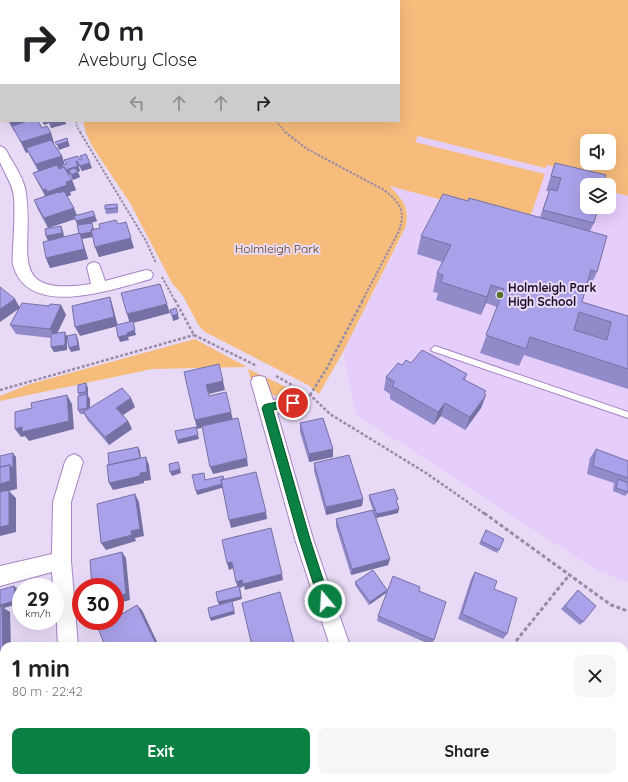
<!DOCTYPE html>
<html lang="en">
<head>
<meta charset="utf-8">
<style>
	body { margin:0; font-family:Quicksand,sans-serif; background:#f6f6f6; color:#202124; height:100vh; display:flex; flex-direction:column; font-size:15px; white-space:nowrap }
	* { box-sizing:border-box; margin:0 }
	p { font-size:13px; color:#757577 }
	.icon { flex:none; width:22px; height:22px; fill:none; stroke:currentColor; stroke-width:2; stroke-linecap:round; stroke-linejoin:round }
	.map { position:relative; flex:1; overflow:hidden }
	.panel { position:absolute; left:0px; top:642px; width:628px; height:140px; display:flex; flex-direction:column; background:#fff; border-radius:12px 12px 0 0; box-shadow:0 4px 16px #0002 }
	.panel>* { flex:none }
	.hud { position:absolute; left:0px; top:0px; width:400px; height:122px; box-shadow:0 4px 16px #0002; background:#fff; color:#202124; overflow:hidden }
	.tools { position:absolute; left:580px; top:134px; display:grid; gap:8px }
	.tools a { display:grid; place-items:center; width:36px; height:36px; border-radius:8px; background:#fff; box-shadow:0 4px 16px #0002; font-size:20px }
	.speed { position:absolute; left:12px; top:578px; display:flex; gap:8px; font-size:20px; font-weight:700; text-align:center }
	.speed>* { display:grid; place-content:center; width:52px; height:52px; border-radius:50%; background:#fff; box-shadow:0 4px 16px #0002; line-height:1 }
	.speed small { font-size:10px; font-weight:400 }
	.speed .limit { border:6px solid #d22; background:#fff; color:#111 }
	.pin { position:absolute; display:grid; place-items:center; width:34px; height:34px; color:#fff; margin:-17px; border:2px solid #fff; border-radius:50%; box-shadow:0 1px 4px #0007 }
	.me { position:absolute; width:44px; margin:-22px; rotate:342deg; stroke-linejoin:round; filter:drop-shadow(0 0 3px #0008) }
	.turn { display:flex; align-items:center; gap:14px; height:84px; padding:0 12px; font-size:18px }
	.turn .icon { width:52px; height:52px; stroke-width:2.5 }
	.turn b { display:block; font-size:28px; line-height:34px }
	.lanes { display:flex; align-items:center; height:38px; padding:0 12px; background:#0003; justify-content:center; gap:20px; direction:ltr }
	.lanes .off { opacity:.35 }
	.round { display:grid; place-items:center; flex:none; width:42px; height:42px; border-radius:8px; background:#f6f6f6 }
	.overview { display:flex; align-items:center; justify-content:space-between; height:68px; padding:0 12px }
	h1 { font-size:24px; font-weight:700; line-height:30px }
	.primary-button { display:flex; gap:8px; margin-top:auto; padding:8px 12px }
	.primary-button a { flex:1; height:46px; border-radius:8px; background:#0b8043; color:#fff; font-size:16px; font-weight:700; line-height:46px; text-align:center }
	.primary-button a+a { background:#f6f6f6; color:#202124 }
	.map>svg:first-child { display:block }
</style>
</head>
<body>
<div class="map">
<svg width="628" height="782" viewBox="0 0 628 782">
	<rect width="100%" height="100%" fill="#e8daf6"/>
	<!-- built -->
	<path fill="#e5cdfc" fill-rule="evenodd" d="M195 0H628V582L596 570 356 414 343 352 401 238 406 226 408 214 404 204 389 186 399 121V1ZM587 141H609V163H587ZM587 185H609V207H587Z"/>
	<!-- green -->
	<path fill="#f6bc7c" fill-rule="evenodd" d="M78 0H628V196L609 191V185H600L601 178 547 165 545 168 418 136 415 142 545 174 528 223 390 186C403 202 409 204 406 226L343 352 319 394 308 385 205 332 199 326 183 296 172 283 130 203 92 146 86 133 83 121H399V1ZM587 141H609V163H587Z
		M195 339 247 367 152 369 0 401V396L30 384Z
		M248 369 301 394C276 401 273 395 252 384Z"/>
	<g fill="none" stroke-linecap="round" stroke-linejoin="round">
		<!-- service casing -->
		<g stroke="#a683c5" stroke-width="2">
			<path id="service" d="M435 346 628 412V418L432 351 431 349Z"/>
		</g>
		<!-- minor casing -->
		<g stroke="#a683c5" stroke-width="2">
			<path id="minor" d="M5 0H15L4 1Z
				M0 61H1V67H0Z
				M0 146 4 148 6 150C12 162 22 175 25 188 37 246 0 298 91 284L87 267 89 264 94 262 99 264 105 281 146 270 151 271 153 275 151 279C114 289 28 320 13 265 12 259 13 253 13 247 14 231 15 214 14 198 13 184 5 175 0 162 0 157 0 151 0 146Z
				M259 376 265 377 273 400 293 396 299 398 301 403 299 408 277 413 313 539 350 646H330L295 539 251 382 253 377Z
				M74 454 80 457 83 462 71 502V561L78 646H58L55 587H53L52 572 0 586V566L52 554 53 502 65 462 68 457Z
				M107 778H130L131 782H108Z
				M167 778H194L193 782H166Z"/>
		</g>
		<!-- path-far3 -->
		<path stroke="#998ba6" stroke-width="1.5" stroke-dasharray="2 1.5" stroke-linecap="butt" d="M76 121 77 127 81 133
			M276 121 286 133"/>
		<!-- path-far2 -->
		<path stroke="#998ba6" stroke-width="2" stroke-dasharray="2.5 1.5" stroke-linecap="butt" d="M80 132 146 241 156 263
			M285 132 307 149 384 190C400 203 406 210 399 231L362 301
			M162 277 175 301"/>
		<!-- path-far1 -->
		<path stroke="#998ba6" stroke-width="2.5" stroke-dasharray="3 2" stroke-linecap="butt" d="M175 300 194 335 257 366
			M276 376 294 386
			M0 390 194 335
			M309 394 330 414 426 473 485 514
			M310 395 327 368 363 300"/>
		<!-- path -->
		<path stroke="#998ba6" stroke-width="3" stroke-dasharray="4 2.5" stroke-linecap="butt" d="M484 513 611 605 628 611
			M512 646 570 574"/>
		<!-- service -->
		<use href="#service" fill="#fff" fill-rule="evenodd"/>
		<!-- minor -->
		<use href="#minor" fill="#fff" fill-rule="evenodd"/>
	</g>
	<!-- wall -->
	<path fill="#918bc9" d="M8 121H38L42 128 51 133 54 143H53L62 156 65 165 66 164 64 160 81 159 80 156 92 168 82 171 79 166H78L80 171 78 172 80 177 73 180 70 174 69 175 72 180 76 190 70 192 71 195 67 197 77 215 95 216 97 221 88 224 94 229 118 224 134 248 99 257 95 247 93 237 82 239 88 259 50 268 46 258 48 240 46 236 63 231 64 237 79 233 78 225 75 219 48 228 38 210 34 200 45 196 38 183 33 173 38 171 31 158 28 152 26 153 15 131H14Z
		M42 121H65L66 124 51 128 49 123 44 125Z
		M555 163 587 185V207L594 223 590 231 597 272 588 291 585 290 582 302 628 316V389L524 355 519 366 480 353 497 307 486 303 481 315 436 300 438 293 433 292 437 273 442 262 417 254 421 236 468 201 540 217 549 191H546Z
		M117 204 118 209V213L106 214 105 209Z
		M15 299 19 307 61 305 66 315 57 333 65 332 67 337V350L54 352 51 347V338L16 334 10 325 18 310Z
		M411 363 467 374 465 380 486 391 484 394 486 395 481 408 465 430 441 416 434 425 390 399V394L384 390 386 377 402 365Z
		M88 388V396L90 399V408L135 407 123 415 128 421 132 429 109 445 88 421 84 414H80L78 410 79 396 78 393Z
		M300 423 333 457 309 462 300 432Z
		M596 449 628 461V493L625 496 613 491 614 483 587 474 590 458Z
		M314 463 363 499 362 506 326 515 314 471Z
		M369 495 397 503 398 513 376 518 390 559 388 565 351 575 336 526V519L373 510 369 499Z
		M486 530 499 550 497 553 479 544Z
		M475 572 494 589 507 634 503 639 458 619 471 579Z
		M355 582 386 593 369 605 355 585Z
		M578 590 583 622 580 625 561 609Z
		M419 591 434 640 431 645 377 621 378 616Z
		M417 778H430L429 781 426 782H425Z
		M446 778H490L500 782H445Z
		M521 778H563V782H530Z"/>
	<!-- shaded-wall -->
	<path fill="#7671a4" d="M1 15V26H0V16Z
		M0 37H1V42H0Z
		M0 81H1V92H0Z
		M10 121H37L12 126 15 131H14Z
		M43 121H48L49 123 44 125Z
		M55 121H65L66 124 51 128 50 123Z
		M51 133 54 143 29 152 26 148 28 152 26 153 21 142Z
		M68 141 70 146 59 150 57 145Z
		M62 156 65 166 40 174 36 164Z
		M76 161H77L80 171 71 174 69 170 70 174 66 175 64 170Z
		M90 163 92 168 82 171 80 166Z
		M78 172 80 177 73 180 71 175Z
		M72 180 76 190 70 192 71 195 51 202 47 192 66 182Z
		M46 189 50 199 47 200 43 190Z
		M117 204 118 209V213L117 208Z
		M74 208 78 218 48 228 44 218Z
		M95 216 97 221 78 227 76 221Z
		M126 222 134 248 99 257 95 247Z
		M92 223 96 236 82 239 88 259 50 268 46 258 79 234Z
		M61 226 63 231 64 238 48 241 46 236Z
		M491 285 486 303 481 315Z
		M110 297 113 307 118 326 80 336 75 327Z
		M15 299 20 308 0 322V309Z
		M167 304 170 313 133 323 136 335 128 337 129 340 120 342 118 337 127 333 130 324 127 314Z
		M61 305 66 315 55 338 50 329Z
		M178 314 179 319 173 321 172 316Z
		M65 332 67 337V350L54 352 51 347Z
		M76 334 78 339 80 350 71 352 69 348Z
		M223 381 225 390 209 394 206 385Z
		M86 383 88 388V396L90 399V413L87 408V395L86 392Z
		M486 391 481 402 486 395 481 408 465 430 470 417Z
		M67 395 72 404 74 429 29 441 25 436 21 437 15 429Z
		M131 398 135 407 120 417 116 408Z
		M445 403 441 416 434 425 438 412Z
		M231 412 233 420 197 429 195 420Z
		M128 421 132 429 109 445 105 437Z
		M196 427 199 439 178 444 177 440Z
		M138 447 140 451 142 467 112 473Z
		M333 449V457L309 462V454Z
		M13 453 16 457 17 489 9 491 16 498V532L0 536V484L10 465Z
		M146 457 149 465 151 480 144 481V483L113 490 109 483 140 473Z
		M247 458 248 466 213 474 210 467Z
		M178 462 181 473 172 476 170 472Z
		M224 483 225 487 197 495 196 491Z
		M135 494 139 502 144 536 135 538 136 541 106 550 101 543 131 531Z
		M363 499 362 506 326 515V507Z
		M399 509 398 513 376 518 377 514Z
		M266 512 267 519 231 528 229 520Z
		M122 552 126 558 130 600 115 604V597Z
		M390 559 388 565 351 575 352 569Z
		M232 562 234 568 229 570 227 563Z
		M282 574 283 580 245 590 244 586 240 588 242 599 232 602 235 614 211 621 210 618 219 605 218 602 238 588 236 582 242 580Z
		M14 586 18 589V604L4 608 10 612 11 646H4V665L0 666V605Z
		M387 590 386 593 369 605 370 602Z
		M137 605 142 610 159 646H157Z
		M294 643V646H284Z
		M4 728V736L0 738V730Z
		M39 778H47L48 782H39Z"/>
	<!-- building -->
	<path fill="#a9a2ea" stroke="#7671a4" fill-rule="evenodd" d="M28 0H38L39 1H24Z
		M44 0H50L55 1H42Z
		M0 7H1V15L0 16Z
		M0 31 1 32V37H0Z
		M0 65 1 67V81H0Z
		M0 91H1V106L0 107Z
		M28 121H38L42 128 47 126 51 133 21 142 12 126Z
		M48 121H55L50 123Z
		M67 138 68 141 57 145 55 142Z
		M51 140 62 156 36 164 26 148Z
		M86 154 90 163 80 166 77 161H76L78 166 66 170 64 167 63 168 62 165 67 164 64 160 78 156 80 160 82 159 80 156Z
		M555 163 606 175 603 185H587V207H598L594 223 543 210 550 189 557 191 561 178 551 176Z
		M57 165 59 169 64 167 72 180 66 182 67 185 47 192 46 189 43 190 33 173Z
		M75 168 78 172 71 175 69 170Z
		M64 191 74 208 44 218 34 200 58 192 59 193Z
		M443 194 468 201 469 198 607 236 597 272 591 270 582 302 628 316V369L530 337 526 349 486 335 504 289 491 285 487 297 441 282 443 275 437 273 451 245 421 236ZM579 312 611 322 607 340 574 330Z
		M117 204V208L105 209V205Z
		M93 211 95 216 76 221 74 216Z
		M116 220 118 224 126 222 131 238 95 247 91 230 100 228 99 224Z
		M92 223 93 230H91L92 232 80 234V233H79L77 225Z
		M61 226 62 233 46 236 45 229Z
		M80 233 84 249 46 258 43 242Z
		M160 284 167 304 127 314 121 293Z
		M0 287 15 299 0 309Z
		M110 297 114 317 75 327 72 306Z
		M22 303 49 306 50 304 61 305 50 329 10 325Z
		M176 308 178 314 172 316 170 310Z
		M133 321 135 330 127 333V335L118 337 116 325Z
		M65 332V345L51 347V334Z
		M76 334 78 345 69 348 67 336Z
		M422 350 467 374 463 379 486 391 484 393 486 395 470 417 445 403 438 412 392 386 395 382 386 377 398 363 402 365 406 360 411 363Z
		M219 364 223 381 206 385 209 396 226 392 231 412 195 420 184 372Z
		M86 383V392L78 393V385Z
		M122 388 131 398 116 408 128 421 105 437 83 412Z
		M87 394V408L78 410V396Z
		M67 395 69 421 22 432V427L15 429V412L32 408 31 403Z
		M238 418 247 458 210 467 202 426Z
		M323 418 333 449 309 454 300 423Z
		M196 427 198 435 177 440 175 431Z
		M138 447 140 458 109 465 108 453Z
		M596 449 628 461V478L593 466Z
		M13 453V469L10 465 0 467V456Z
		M349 455 363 499 326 507 314 463Z
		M146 457 147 472 140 473V476L109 483 107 465Z
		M178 462 180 469 170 472 169 464Z
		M10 465V481L0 484V467Z
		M256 472 266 512 229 520 221 480Z
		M204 473 205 480 223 476 224 479 221 480 222 484 196 491 192 475Z
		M618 479 628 483V492L616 488Z
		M394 489 398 499 396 500 399 509 377 514 369 495Z
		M9 490V525L0 527V492Z
		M135 494 140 529 131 531 132 535 101 543 97 504Z
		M373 510 390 559 352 569 336 519Z
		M271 528 282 574 243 584 242 580 236 582 232 562 227 563 222 540Z
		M486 530 504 539 499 550 481 541Z
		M122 552 126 594 115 597V587H92L90 560Z
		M373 570 387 590 370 602 355 582Z
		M475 572 497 581 494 589 517 598 507 634 462 614Z
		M393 576 420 587 419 591 446 602 434 640 378 616Z
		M14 586 15 601 0 605V590Z
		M239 586 241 597 218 602 216 592Z
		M578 590 596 606 583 622 565 606Z
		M280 592 294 643 284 646H252L242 603Z
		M232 601 234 611 210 618 208 608Z
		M137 605 157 646H105L98 628 110 621H115V618Z
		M2 606 3 658 0 659V607Z
		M4 669V728L0 730V671Z
		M4 739V778H39L41 781 39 782H0V741Z
		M263 778H279L274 782H265Z
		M291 778 302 781 301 782H290Z
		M310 778H326L332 781 331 782H309Z
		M423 778H430L429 781Z
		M450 778H490L500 782H449Z
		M530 778H563V782H539Z"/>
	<!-- route -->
	<path fill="#0b8043" stroke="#07532c" d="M293 399 296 400 298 403 296 405 273 410 310 539 330 601 329 605 325 606 321 605 319 601 299 539 262 408 264 405 267 404Z"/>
	<!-- markers -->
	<circle fill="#57752a" stroke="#e8daf6" stroke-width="1.5" cx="500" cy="295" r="4"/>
	<g text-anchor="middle" stroke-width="4" stroke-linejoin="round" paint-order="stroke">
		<!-- park labels -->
		<g font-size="12" fill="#5f3d12" stroke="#e8daf6">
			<text x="277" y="253">Holmleigh Park</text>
		</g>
		<!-- poi labels -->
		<g font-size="12" font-weight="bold" fill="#1b0e26" stroke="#e8daf6" text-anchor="start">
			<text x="508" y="292">Holmleigh Park<tspan x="508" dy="14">High School</tspan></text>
		</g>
	</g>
</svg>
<div class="tools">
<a><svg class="icon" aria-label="sound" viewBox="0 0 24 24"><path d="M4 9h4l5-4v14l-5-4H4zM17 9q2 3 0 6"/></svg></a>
<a><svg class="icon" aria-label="layers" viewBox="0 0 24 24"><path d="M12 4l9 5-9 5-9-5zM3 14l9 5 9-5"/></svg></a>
</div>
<div class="speed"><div>29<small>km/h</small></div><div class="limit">30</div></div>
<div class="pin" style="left:293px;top:403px;background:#d93025"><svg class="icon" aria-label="arrive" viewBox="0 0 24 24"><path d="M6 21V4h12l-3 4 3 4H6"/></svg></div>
<svg class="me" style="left:325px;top:601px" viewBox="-20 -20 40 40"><circle r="17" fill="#0b8043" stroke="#fff" stroke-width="3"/><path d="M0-11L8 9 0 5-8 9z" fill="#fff"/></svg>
<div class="hud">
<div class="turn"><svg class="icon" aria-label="right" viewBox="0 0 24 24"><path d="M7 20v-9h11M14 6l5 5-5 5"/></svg><div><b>70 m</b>Avebury Close</div></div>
<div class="lanes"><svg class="icon off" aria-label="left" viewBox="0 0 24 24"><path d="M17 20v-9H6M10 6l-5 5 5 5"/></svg><svg class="icon off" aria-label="ahead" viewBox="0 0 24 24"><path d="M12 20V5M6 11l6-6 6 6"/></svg><svg class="icon off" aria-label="ahead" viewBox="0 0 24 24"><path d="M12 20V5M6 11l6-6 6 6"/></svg><svg class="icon" aria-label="right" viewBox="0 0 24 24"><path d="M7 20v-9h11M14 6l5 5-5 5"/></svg></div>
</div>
<section class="panel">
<div class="overview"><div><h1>1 min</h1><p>80 m · 22:42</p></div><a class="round"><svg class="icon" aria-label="close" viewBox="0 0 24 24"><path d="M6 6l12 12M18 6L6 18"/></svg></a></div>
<div class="primary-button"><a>Exit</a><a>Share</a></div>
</section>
</div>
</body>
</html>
